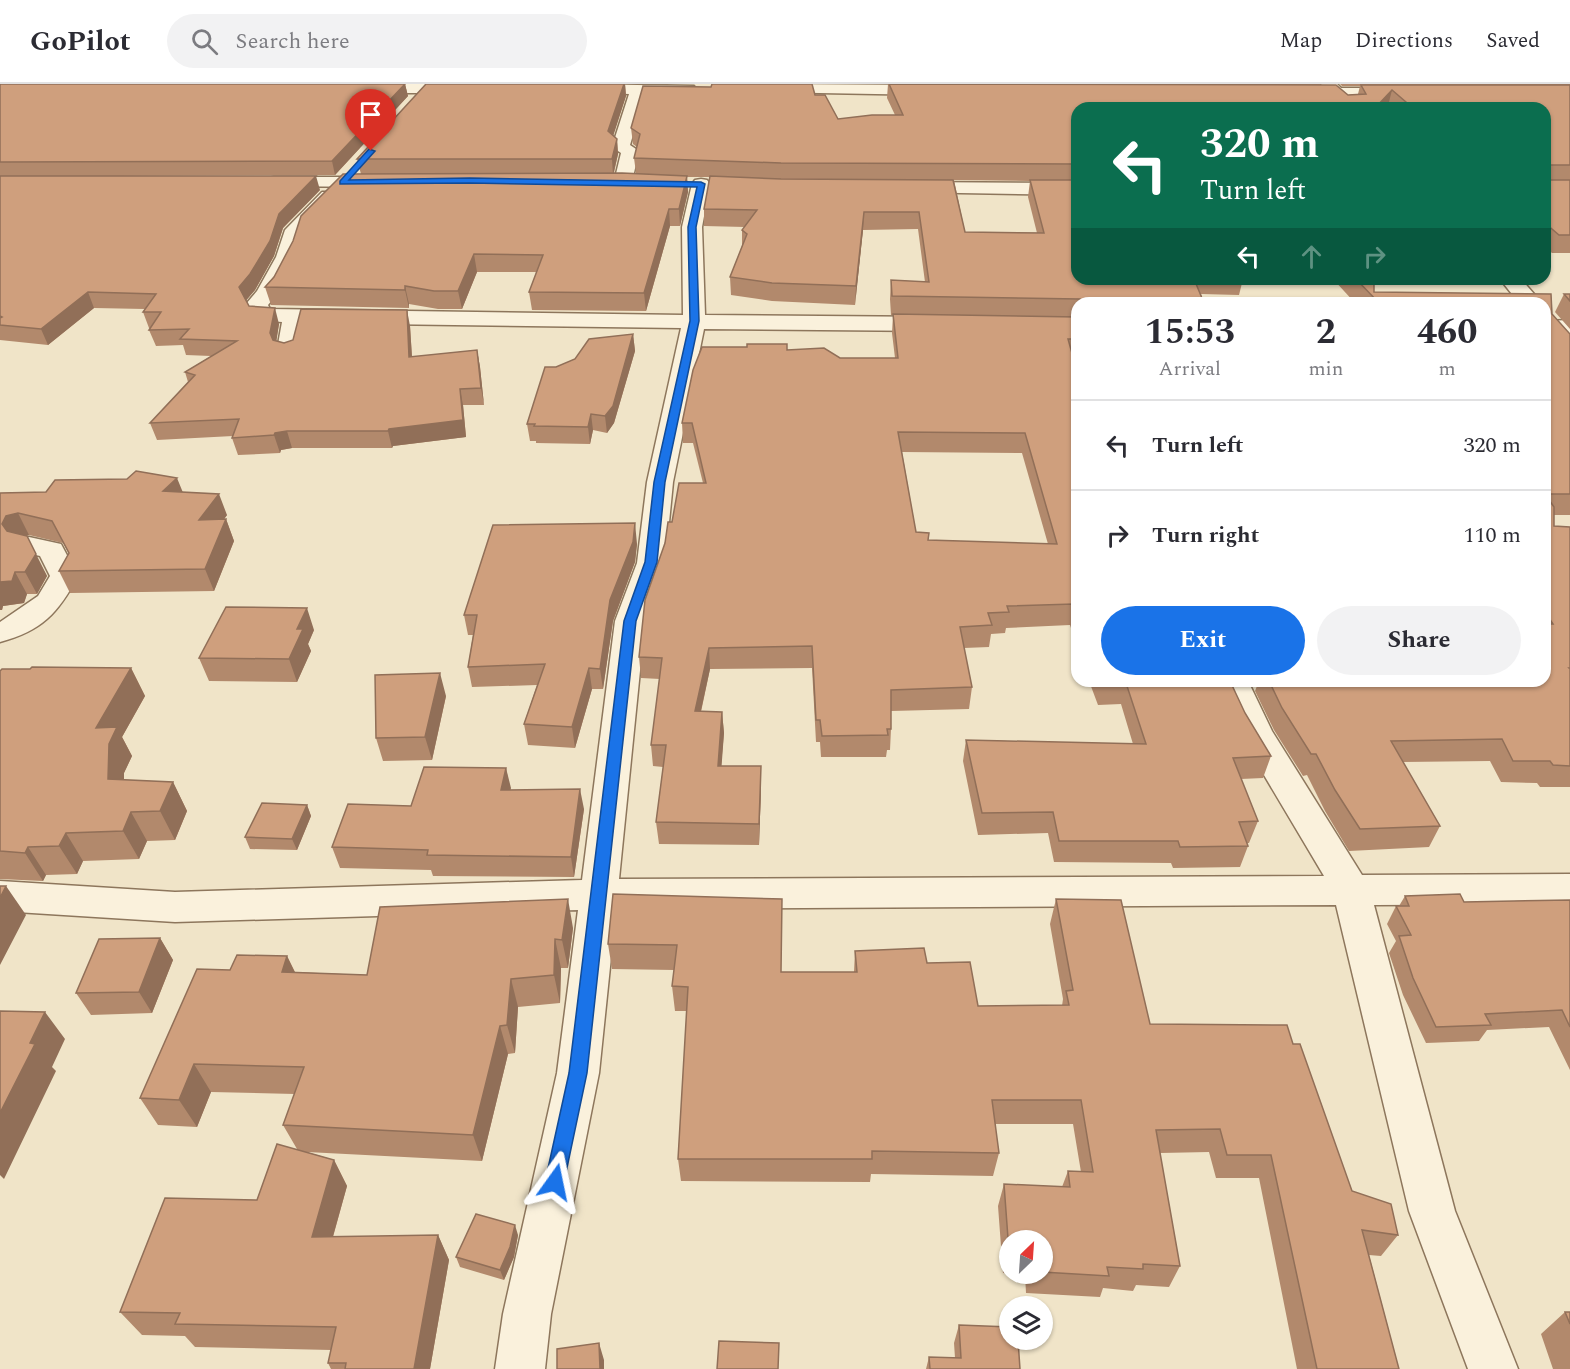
<!DOCTYPE html>
<html lang="en">
<head>
<meta charset="utf-8">
<style>
	body { margin:0; font-family:Spectral,serif; background:#f2f2f3; color:#2b2b33; height:100vh; display:flex; flex-direction:column; font-size:22px; white-space:nowrap }
	* { box-sizing:border-box; margin:0 }
	p { font-size:20px; color:#7c7c81 }
	.icon { flex:none; width:33px; height:33px; fill:none; stroke:currentColor; stroke-width:2; stroke-linecap:round; stroke-linejoin:round }
	.map { position:relative; flex:1; overflow:hidden }
	.sheet { position:absolute; left:1071px; top:213px; width:480px; height:390px; display:flex; flex-direction:column; background:#fff; border-radius:18px; box-shadow:0 2px 4px #0004 }
	.sheet>* { flex:none }
	.banner { position:absolute; left:1071px; top:18px; width:480px; height:183px; border-radius:18px; box-shadow:0 2px 4px #0004; background:#0b6e4f; color:#fff; overflow:hidden }
	.needle { width:39px; rotate:25deg }
	.fabs { position:absolute; left:999px; top:1146px; display:grid; gap:12px }
	.fabs a { display:grid; place-items:center; width:54px; height:54px; border-radius:50%; background:#fff; box-shadow:0 2px 4px #0004; font-size:30px }
	.pin { position:absolute; display:grid; place-items:center; width:51px; height:51px; color:#fff; margin:-62px -26px; border-radius:50% 50% 50% 0; rotate:-45deg; box-shadow:0 0 6px #0007 }
	.pin .icon { rotate:45deg }
	.me { position:absolute; width:66px; margin:-33px; rotate:12deg; stroke-linejoin:round; filter:drop-shadow(0 0 4px #0008) }
	.turn { display:flex; align-items:center; gap:21px; height:126px; padding:0 30px; font-size:27px }
	.turn .icon { width:78px; height:78px; stroke-width:2.5 }
	.turn b { display:block; font-size:42px; line-height:51px }
	.lanes { display:flex; align-items:center; height:57px; padding:0 30px; background:#0003; justify-content:center; gap:30px; direction:ltr }
	.lanes .off { opacity:.35 }
	.eta { display:flex; justify-content:space-evenly; align-items:center; height:102px; text-align:center }
	.eta b { font-size:36px; font-weight:700; line-height:42px }
	.action { display:flex; gap:12px; margin-top:auto; padding:12px 30px }
	.action a { flex:1; height:69px; border-radius:36px; background:#1a73e8; color:#fff; font-size:24px; font-weight:700; line-height:69px; text-align:center }
	.action a+a { background:#f2f2f3; color:#2b2b33 }
	ul { padding:0; list-style:none }
	li { display:flex; align-items:center; gap:18px; height:90px; padding:0 30px; border-top:2px solid #e1e1e2 }
	li div { flex:1 }
	li b { display:block; font-size:22px }
	li em { font-style:normal }
	header { display:flex; align-items:center; gap:36px; box-sizing:border-box; height:84px; padding:0 30px; background:#fff; border-bottom:2px solid #e1e1e2 }
	header strong { font-size:28px }
	nav { display:flex; gap:33px; margin-inline-start:auto; font-size:21px }
	.search { width:420px; height:54px; background:#f2f2f3; display:flex; align-items:center; gap:15px; box-sizing:border-box; padding:0 21px; border-radius:33px; color:#7c7c81; font-size:22px }
	.map>svg:first-child { display:block }
</style>
</head>
<body>
<header>
<strong>GoPilot</strong>
<div class="search"><svg class="icon" aria-label="search" viewBox="0 0 24 24"><circle cx="10" cy="10" r="6"/><path d="M15 15l6 6"/></svg>Search here</div>
<nav><a>Map</a><a>Directions</a><a>Saved</a></nav>
</header>
<div class="map">
<svg width="1570" height="1285" viewBox="0 0 1570 1285">
	<rect width="100%" height="100%" fill="#f0e4c8"/>
	<g fill="none" stroke-linecap="round" stroke-linejoin="round">
		<!-- minor casing -->
		<g stroke="#8d765c" stroke-width="3">
			<path id="minor" d="M472 0 477 4 469 9H362L354 4 359 0Z
				M581 0 694 2 696 5 694 8 688 10H645L630 61 639 67 633 93 663 95 666 99 663 103 617 102 614 98 621 69 612 63 629 10 575 8 573 5 575 2Z
				M770 0 931 1 939 6 931 11 764 8 762 5 764 2Z
				M1321 0H1337L1341 4H1403L1411 9 1403 14H1337L1331 12Z
				M274 93H378L384 94 387 98 384 102 378 103 268 102 265 98 268 94Z
				M701 95 707 96 710 100 702 143 705 231 937 233 945 235 948 240 945 245 937 247 704 245 673 398 665 479 645 537 619 795 1324 792 1239 649 1216 597H1248L1272 647 1362 791 1570 790V820L1374 821 1455 1127 1518 1285H1468L1409 1127 1336 821 616 825 599 989 551 1230 545 1285H495L503 1230 557 989 578 826 175 838 0 827V797L175 808 582 796 615 537 637 479 647 398 681 244 304 239 299 266 296 271 288 273 280 271 277 266 282 238 254 236 246 220 257 207 276 173 285 146 322 108H336L338 112 304 148 296 173 277 210 268 221 270 225 683 231 682 143 692 100 695 96Z
				M909 98 1077 99V111L903 108 900 104 903 100Z
				M1500 195H1521L1542 219H1519Z
				M1570 236V250L1545 251V237Z
				M29 453 61 460 78 492C58 529 42 547 0 558V538L38 512 50 492 40 472 19 467 15 461 19 455Z"/>
		</g>
		<!-- minor -->
		<use href="#minor" fill="#faf1dc" fill-rule="evenodd"/>
	</g>
	<!-- wall -->
	<path fill="#b2896c" fill-rule="evenodd" d="M0 0H405L408 12 335 91 118 92 320 106 283 144 274 172 255 206 246 216 249 222 279 240 276 257 284 259 410 242 412 273 477 266 480 283 484 321H463L466 353 393 362 392 364H292L281 366 280 369 238 371 232 354 233 352 157 356 150 339 188 298 185 288 211 272 186 271 183 261 156 262 149 246 151 244H149L143 228 145 225 94 224 48 261 0 256Z
		M426 0H625L626 12 613 51 617 55 618 70 614 89H636L634 74 637 63 633 60 631 44 815 11 838 35 895 31 887 14 888 0H881H1320V1L1348 11 1358 10 1360 2H1342L1340 0H1570V169H1552L1545 163V24H1390L1388 22 1077 24V195H1243L1239 211 1201 210 1204 219H1077V274H1073L1077 287V562L1070 541 1006 544 1005 549 991 550 989 563 964 564 972 603 969 625 891 627V645L890 666H887L886 673H821L820 658H816L812 584 710 585 701 628H722L724 649 721 682 761 704 759 761 659 760 656 738 663 683 653 682 651 661 660 595 641 594 639 573 672 438 703 399 693 359H683L682 339 787 266 840 274H895L892 249 893 231H891L890 215 891 196 925 198 918 145 863 146 855 221 772 217 731 211 730 193 742 162V146L745 143 704 142V125L710 93H687L688 108 680 142H670L646 227 532 226 529 208 537 188H477L462 225H438L409 220V224L271 221 265 203 361 90 357 75ZM954 96 1030 97 1028 113 1037 149 965 148ZM902 368 1022 369 1048 460 928 456 916 448Z
		M1333 195H1374V208L1551 210 1552 230 1570 250V431H1554V442L1570 443V703H1540L1537 699 1501 698 1490 677 1403 678 1440 742 1429 763 1349 767 1325 727 1307 691 1303 692 1274 646 1255 607 1259 597H1545V219H1355Z
		M1564 210H1570V245L1555 228Z
		M633 250 635 267 614 339 607 349 593 346 590 360 536 359V357H530L527 340 556 283Z
		M183 408 227 431 224 435H226L234 457 214 507 70 509 59 487 69 470 63 459 29 451 25 452 47 492 37 510H27L24 519 3 522 2 526 0 409Z
		M637 460 635 478 613 537 603 605H592L575 664 528 661 524 640 537 601 472 603 468 583 473 551H468L464 531Z
		M314 546 308 560 311 567 297 598 209 597 199 574Z
		M131 584 145 612 122 653 132 672 124 689V696L173 698 187 727 175 756 147 757 139 775 83 777 77 790 46 791 43 797 0 795V587L30 585Z
		M1089 597H1230L1245 629 1271 672 1263 694 1241 695 1258 737 1249 759H1247L1248 762 1240 783 1173 784 1171 779 1054 778 1048 749 978 751 963 677 966 656 1133 660 1121 620 1098 621Z
		M446 612 432 676 383 677 376 654Z
		M506 684 510 706 584 725 574 793 433 792 431 786 340 784 332 763 411 722Z
		M307 721 311 732 297 766 250 765 245 753Z
		M613 810 781 888H854L855 867 927 879 978 922H1062L1063 915 1050 840 1056 815 1150 940 1293 960 1352 1107 1398 1151 1381 1172 1369 1171 1399 1285H1297L1259 1094H1216L1209 1068 1160 1069 1180 1182 1169 1203 1136 1201 1133 1207 1103 1204 1100 1213 1026 1209 1025 1191 1003 1189 998 1122 1004 1100 1062 1103 1068 1087 1081 1088 1073 1040H995L999 1069 993 1092 871 1090 870 1098 681 1097 678 1075 687 927H675L672 902 674 886 612 885 608 860ZM1010 1156H1042V1190H1010Z
		M1405 812 1464 818 1570 816V986L1549 943 1487 946 1479 957 1426 959 1403 911 1389 869 1396 857 1387 840 1396 822H1399Z
		M573 844 568 884H561L560 919 518 923 515 969 508 970 482 1077 307 1068 334 1076 347 1102 333 1153 438 1151 449 1176 430 1285H331L328 1279 331 1266 195 1263 185 1252 142 1251 120 1228 257 1116 297 1065 283 1041 295 1010 211 1008 197 1043 158 1041 140 1014 230 886 287 872 295 888 367 891Z
		M160 854 173 876 152 929 91 931 76 909Z
		M518 1151 514 1173 504 1196 460 1183 456 1173Z
		M1565 1228H1570V1285H1553L1541 1250Z
		M959 1241 1020 1285H926L929 1273 955 1274 954 1259Z"/>
	<!-- shaded-wall -->
	<path fill="#916f58" d="M405 0 408 12 335 91 332 77Z
		M624 0H625L626 12 610 62 608 47Z
		M1392 6 1388 22 1386 24H1375Z
		M617 55 618 70 613 91 612 75Z
		M316 92 320 106 283 144 274 172 255 206 244 219 239 203 279 130Z
		M687 92 688 108 680 142 679 125Z
		M669 125 670 142 646 227 644 209Z
		M864 128 863 146 855 221 856 202Z
		M474 170 477 188 462 225 458 207Z
		M405 202 409 220V224L405 206Z
		M88 208 94 224 48 261 41 245Z
		M275 224 279 240 275 266 270 249Z
		M407 226 410 242 413 290 409 273Z
		M633 250 635 267 614 339 607 349 605 332Z
		M477 266 480 283 484 321 481 304Z
		M460 305 463 321 466 353 393 362 392 364 388 347 389 345Z
		M591 330 593 346 590 360 588 343Z
		M287 347 292 364 281 366 280 369 274 351 275 349Z
		M177 394 186 416 163 407Z
		M219 410 227 431 208 458 199 436Z
		M18 429 29 451 17 454 13 462 2 440 6 432Z
		M226 435 234 457 214 507 205 485Z
		M635 439 637 460 635 478 613 537 603 605 600 585 610 516Z
		M27 452 47 492 37 510 25 488Z
		M15 488 27 510 24 519 3 522 2 526H0V498Z
		M307 524 314 546 308 560 311 567 297 598 289 575 297 545Z
		M709 564 710 585 696 649 695 627Z
		M131 584 145 612 122 653 132 672 124 689V724L108 695 96 644Z
		M589 584 592 605 575 664 572 643Z
		M440 589 446 612 432 676 425 653Z
		M722 628 724 649 720 703 718 682Z
		M761 682V704L759 761V740Z
		M506 684 511 704 506 726 501 706Z
		M173 698 187 727 175 756 160 727Z
		M580 705 584 725 574 793 571 773Z
		M307 721 311 732 297 766 292 755Z
		M131 728 147 757 139 775 123 747Z
		M66 749 83 777 77 790 59 762Z
		M28 763 46 791 43 797 25 769Z
		M6 802 26 831 0 881V814Z
		M568 815 573 844 568 884 562 856Z
		M160 854 173 876 152 929 139 908Z
		M555 855 561 884 560 919 554 891Z
		M287 872 301 901 282 888Z
		M511 895 518 923 515 969 507 941Z
		M45 928 65 955 52 983 56 987 4 1095 0 1091V1029L30 959Z
		M500 942 508 970 482 1077 473 1051Z
		M194 980 211 1008 197 1043 179 1016Z
		M334 1076 347 1102 326 1177 312 1153Z
		M515 1141 518 1151 514 1173 504 1196 500 1186Z
		M438 1151 449 1176 430 1285H414Z
		M599 1259 604 1276V1285H600Z"/>
	<!-- building -->
	<path fill="#cf9f7d" stroke="#916f58" stroke-width="1.5" fill-rule="evenodd" d="M0 0H405L332 77 0 78Z
		M426 0H624L608 47 617 55 612 75H357Z
		M712 0H812L815 11H825L838 35 872 31H903L889 0 1336 1 1348 11 1366 10 1361 1H1570V81H1550V96H1570V151H1559L1545 139V24H1413L1392 6 1375 24H1077V80L781 79 634 74 640 50 631 44 643 2 711 3Z
		M622 89 687 92 679 125H669L644 209 529 208 543 171 474 170 458 207H434L405 202V206L265 203 274 193 293 157 301 132 343 90Z
		M0 92H316L279 130 270 157 250 190 239 203 249 222 275 224 270 249 273 256 284 259 293 256 301 225 407 226 409 273 477 266 481 304 460 305 463 336 389 345 388 347H287L275 349 274 351 232 354 239 335 150 339 195 291 185 288 237 257 180 255 189 245 149 246 161 228H143L156 210 88 208 41 245 0 241V234L2 233 0 232Z
		M710 92 781 95 953 96 965 148 1044 149 1030 96H1077V195H1194L1204 219H1082V217L1080 215 892 212 891 196 929 198 919 128H864L856 202 772 199 730 193 747 150 742 146 757 126 704 125Z
		M1356 195H1374V208L1551 210 1552 230 1570 250V410H1545V219H1379Z
		M1564 210H1570V217Z
		M893 230 1077 233V255H1068L1077 287V364H1074L1077 370V528L1074 520 1007 522 1009 528 988 529 992 541 960 543 972 603 891 606V645H887L888 651 822 652 820 636H816L812 562 709 564 695 627 722 628 718 682H761L759 740 656 738 666 661H651L662 574 639 573 645 516 665 459 668 438H672L679 399H706L692 339H682L693 286 702 263H747V260H787V266L824 264 840 274H898ZM898 348 1025 349 1057 460 928 456 929 449 916 448Z
		M633 250 613 322 605 332 591 330 588 343 534 342 535 340H527L545 283H556L575 275 589 255Z
		M136 387 177 394 163 407 219 410 199 436 226 435 205 485 59 487 69 469 52 437 18 429 6 432 2 440 7 447 27 452 36 470 25 488H15L12 497 0 498V409L46 408 55 396 127 395Z
		M1545 410 1554 423V442L1570 443V584H1569L1570 585V682L1553 681 1550 677H1513L1502 655 1391 657 1440 742 1360 745 1335 706 1316 670H1311L1282 624 1269 597H1545V540H1553L1545 528Z
		M635 439 633 458 610 516 600 585 589 584 572 643 524 640 545 580 468 583 477 531H464L493 441Z
		M226 523 307 524 297 545H303L289 575 199 574Z
		M32 583 131 584 96 644 117 643 109 660 108 695 173 698 160 727 131 728 123 747 66 749 59 762 28 763 25 769 0 767V587L2 585H30Z
		M440 589 425 653 376 654 375 591Z
		M1102 597H1230L1245 629 1271 672 1233 674 1258 737 1239 738 1248 762 1180 763 1178 757H1059L1053 728 982 729 966 656 1146 660 1126 599 1103 600Z
		M424 683 506 684 501 706 580 705 571 773 427 771 428 766 332 763 348 720 411 722Z
		M262 719 307 721 292 755 245 753Z
		M0 802H6L0 814Z
		M613 810 782 815 781 888H857L855 867 924 864 927 879 970 878 978 922 1069 921 1066 907 1073 906 1056 815 1121 816 1150 940 1287 941 1293 960H1300L1352 1107 1391 1120 1398 1151 1362 1146 1399 1285H1317L1271 1071H1227L1220 1045 1156 1046 1180 1182 1143 1180V1185L1107 1183 1109 1192 1042 1188V1156H1010L1009 1168 1004 1100 1070 1103 1068 1087 1093 1088 1081 1016H992L999 1069 872 1067V1075H678L688 903 672 902 677 861 608 860Z
		M1460 810 1464 818 1570 816V943L1562 926 1485 930 1491 941 1436 943 1413 894 1399 852 1411 851 1396 822H1409L1405 812Z
		M568 815 562 856 555 855 554 891 511 895 507 941 500 942 473 1051 283 1041 304 983 194 980 179 1016 140 1014 197 885 230 886 237 871 287 872 282 888 367 891 380 823Z
		M160 854 139 908 76 909 99 855Z
		M0 927 45 928 30 959 35 960 0 1029Z
		M277 1060 334 1076 312 1153 438 1151 414 1285H345L346 1279H328L336 1243 175 1240 180 1229 120 1228 165 1114 257 1116Z
		M476 1130 515 1141 510 1163 500 1186 456 1173Z
		M1565 1228H1570V1240Z
		M959 1241 1010 1243V1256H1018L1020 1285H930L929 1273 961 1274Z
		M719 1257 779 1259 778 1285H717Z
		M599 1259 600 1285H557V1265Z"/>
	<!-- route -->
	<path fill="#1a73e8" stroke="#114b97" stroke-width="1.5" d="M369 65 375 67 349 96 470 94 701 98 705 100 696 143 699 237 665 398 657 478 636 537 587 989 564 1098 561 1105 555 1107 548 1105 545 1098 569 989 624 537 645 478 654 398 690 237 688 143 697 103 470 99 340 100V97Z"/>
</svg>
<div class="fabs">
<a><svg class="needle" viewBox="-14 -14 28 28"><path d="M0-13l5 13h-10z" fill="#e53935"/><path d="M0 13l5-13h-10z" fill="#7c7c81"/></svg></a>
<a><svg class="icon" aria-label="layers" viewBox="0 0 24 24"><path d="M12 4l9 5-9 5-9-5zM3 14l9 5 9-5"/></svg></a>
</div>
<div class="pin" style="left:371px;top:67px;background:#d93025"><svg class="icon" aria-label="arrive" viewBox="0 0 24 24"><path d="M6 21V4h12l-3 4 3 4H6"/></svg></div>
<svg class="me" style="left:555px;top:1098px" viewBox="-20 -20 40 40"><path d="M0-17L14 15 0 8-14 15z" fill="#1a73e8" stroke="#fff" stroke-width="4"/></svg>
<div class="banner">
<div class="turn"><svg class="icon" aria-label="left" viewBox="0 0 24 24"><path d="M17 20v-9H6M10 6l-5 5 5 5"/></svg><div><b>320 m</b>Turn left</div></div>
<div class="lanes"><svg class="icon" aria-label="left" viewBox="0 0 24 24"><path d="M17 20v-9H6M10 6l-5 5 5 5"/></svg><svg class="icon off" aria-label="ahead" viewBox="0 0 24 24"><path d="M12 20V5M6 11l6-6 6 6"/></svg><svg class="icon off" aria-label="right" viewBox="0 0 24 24"><path d="M7 20v-9h11M14 6l5 5-5 5"/></svg></div>
</div>
<section class="sheet">
<div class="eta">
<div><b>15:53</b><p>Arrival</p></div>
<div><b>2</b><p>min</p></div>
<div><b>460</b><p>m</p></div>
</div>
<ul>
<li><svg class="icon" aria-label="left" viewBox="0 0 24 24"><path d="M17 20v-9H6M10 6l-5 5 5 5"/></svg><div><b>Turn left</b></div><em>320 m</em></li>
<li><svg class="icon" aria-label="right" viewBox="0 0 24 24"><path d="M7 20v-9h11M14 6l5 5-5 5"/></svg><div><b>Turn right</b></div><em>110 m</em></li>
</ul>
<div class="action"><a>Exit</a><a>Share</a></div>
</section>
</div>
</body>
</html>
